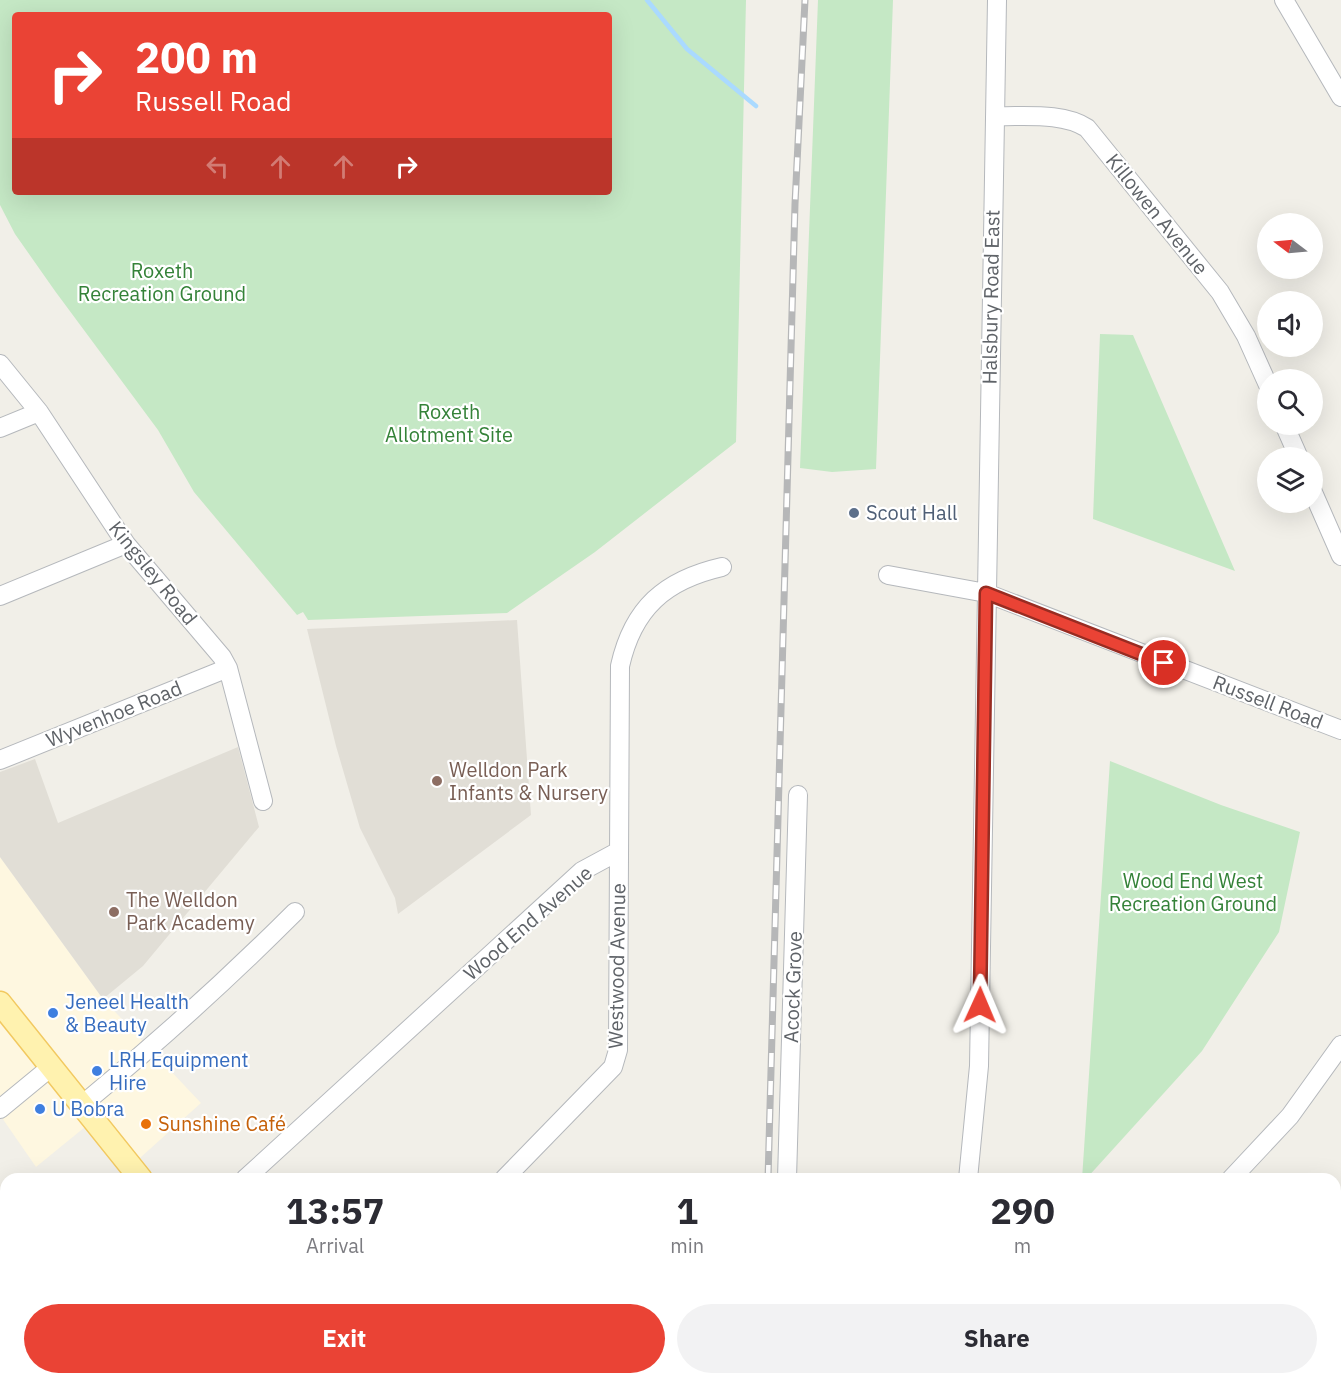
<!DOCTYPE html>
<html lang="en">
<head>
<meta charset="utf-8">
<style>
	body { margin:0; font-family:"IBM Plex Sans",sans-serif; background:#f2f2f3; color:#2b2b33; height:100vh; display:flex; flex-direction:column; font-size:22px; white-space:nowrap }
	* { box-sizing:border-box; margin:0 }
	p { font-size:20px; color:#7c7c81 }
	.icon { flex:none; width:33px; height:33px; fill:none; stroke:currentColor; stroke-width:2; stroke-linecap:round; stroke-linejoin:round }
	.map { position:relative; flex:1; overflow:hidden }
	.sheet { position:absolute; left:0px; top:1173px; width:1341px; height:212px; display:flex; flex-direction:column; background:#fff; border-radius:18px 18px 0 0; box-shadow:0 6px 24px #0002 }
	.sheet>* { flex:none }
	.top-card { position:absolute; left:12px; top:12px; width:600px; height:183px; border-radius:6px; box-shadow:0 6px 24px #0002; background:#ea4335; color:#fff; overflow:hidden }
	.needle { width:39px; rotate:286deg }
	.buttons { position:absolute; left:1257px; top:213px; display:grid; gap:12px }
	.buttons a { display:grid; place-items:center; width:66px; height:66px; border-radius:50%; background:#fff; box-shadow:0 6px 24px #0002; font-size:30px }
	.pin { position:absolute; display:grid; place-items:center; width:51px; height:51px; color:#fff; margin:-26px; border:3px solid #fff; border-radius:50%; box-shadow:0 2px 6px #0007 }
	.me { position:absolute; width:66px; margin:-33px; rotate:1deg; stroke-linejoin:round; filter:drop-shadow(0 0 4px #0008) }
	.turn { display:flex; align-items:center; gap:21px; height:126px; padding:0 24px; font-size:27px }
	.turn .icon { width:78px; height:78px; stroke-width:2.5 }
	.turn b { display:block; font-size:42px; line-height:51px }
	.lanes { display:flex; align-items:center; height:57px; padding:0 24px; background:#0003; justify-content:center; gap:30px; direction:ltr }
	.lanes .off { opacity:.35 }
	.eta { display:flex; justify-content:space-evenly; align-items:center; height:102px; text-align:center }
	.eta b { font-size:36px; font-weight:700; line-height:42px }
	.button { display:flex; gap:12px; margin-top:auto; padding:12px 24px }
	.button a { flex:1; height:69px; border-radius:36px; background:#ea4335; color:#fff; font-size:24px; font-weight:700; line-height:69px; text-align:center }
	.button a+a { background:#f2f2f3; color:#2b2b33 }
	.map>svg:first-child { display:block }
</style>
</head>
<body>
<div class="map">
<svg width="1341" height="1384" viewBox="0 0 1341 1384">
	<rect width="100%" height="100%" fill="#f1efe8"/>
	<!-- commercial -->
	<path fill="#fef7e0" d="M0 857 103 999 201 1103 140 1158 101 1114 36 1167 0 1115Z"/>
	<!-- education -->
	<path fill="#e1ded6" d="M517 620 531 815 398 914 395 898 360 828 336 746 307 629Z
		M238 747 259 827 143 966 103 999 0 857V772L35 759 58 823Z"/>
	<!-- green -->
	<path fill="#c5e8c5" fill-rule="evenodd" d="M0 0H746L736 442 595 552 507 613 308 620 303 612 297 615 194 492 158 430 55 291 15 234 0 205ZM15 15H609V192H15Z
		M818 0H893L876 469 832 472 800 468Z
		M1100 334 1133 335 1235 571 1093 519Z
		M1110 761 1221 805 1300 832 1279 932 1202 1051 1086 1179H1082Z"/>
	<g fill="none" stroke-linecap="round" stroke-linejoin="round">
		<!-- stream -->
		<path stroke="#aadaff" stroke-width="4.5" d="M647 0 687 49 756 106"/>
		<!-- minor casing -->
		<g stroke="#b5b8bc" stroke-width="20">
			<path id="minor" d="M1284 0 1341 97
				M995 116C1024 117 1062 112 1087 128L1220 292 1246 336 1268 385
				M0 364 39 412 126 544 222 657 228 668 263 801
				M1284 424 1299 458
				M0 428 39 412
				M1312 490 1341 556
				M888 575 986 593 1341 730
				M0 596 126 544
				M0 760 228 668
				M82 1105C156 1044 227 980 295 912
				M0 1109 51 1067
				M245 1179 582 871 619 851
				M504 1179 613 1067 618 1050 620 666C633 608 665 580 722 567
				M787 1179 798 795
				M968 1179 979 1066 997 0
				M1231 1179 1290 1116 1341 1045
				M1335 1347 1341 1341
				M119 1378 124 1384
				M555 1378 556 1384
				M684 1378 686 1384
				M85 1384 90 1378
				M784 1384V1378
				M950 1384V1378
				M1305 1384 1310 1378"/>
		</g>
		<!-- major casing -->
		<g stroke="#f2c960" stroke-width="25">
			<path id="major" d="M0 1003 141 1179
				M313 1378 318 1384"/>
		</g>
		<!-- minor -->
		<use href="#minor" stroke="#fff" stroke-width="18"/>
		<!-- major -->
		<use href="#major" stroke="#fff2af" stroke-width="22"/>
		<!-- rail casing -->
		<g stroke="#b6b7b8" stroke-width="7">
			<path id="rail" d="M768 1179 795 204 805 0
				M757 1384V1378"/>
		</g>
		<!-- rail -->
		<use href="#rail" stroke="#fff" stroke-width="4.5" stroke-dasharray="14" stroke-linecap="butt"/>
	</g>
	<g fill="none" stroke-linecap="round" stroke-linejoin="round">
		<!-- route casing -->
		<g stroke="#982c22" stroke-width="15">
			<path id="route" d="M980 1005 986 593 1164 663"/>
		</g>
		<!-- route -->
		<use href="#route" stroke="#ea4335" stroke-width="10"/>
	</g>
	<!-- markers -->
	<circle fill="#5c6f8a" stroke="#fff" stroke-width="2" cx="854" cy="513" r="6"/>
	<g fill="#8d6e63" stroke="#fff" stroke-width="2">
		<circle cx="437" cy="781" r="6"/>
		<circle cx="114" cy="912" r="6"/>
	</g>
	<g fill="#3f7fe0" stroke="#fff" stroke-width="2">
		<circle cx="53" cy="1013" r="6"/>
		<circle cx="97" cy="1071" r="6"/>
		<circle cx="40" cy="1109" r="6"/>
	</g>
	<circle fill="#e8710a" stroke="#fff" stroke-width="2" cx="146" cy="1124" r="6"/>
	<g text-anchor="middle" stroke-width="4.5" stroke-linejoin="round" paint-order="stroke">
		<!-- street labels -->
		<g font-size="20" fill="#5f6368" stroke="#fff">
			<text transform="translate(1157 214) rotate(51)" y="7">Killowen Avenue</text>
			<text transform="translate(991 297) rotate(-89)" y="7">Halsbury Road East</text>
			<text transform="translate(153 573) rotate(51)" y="7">Kingsley Road</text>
			<text transform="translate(1268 702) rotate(21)" y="7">Russell Road</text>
			<text transform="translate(114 714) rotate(-22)" y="7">Wyvenhoe Road</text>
			<text transform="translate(528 923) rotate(-41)" y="7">Wood End Avenue</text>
			<text transform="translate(617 966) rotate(-89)" y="7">Westwood Avenue</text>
			<text transform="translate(793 987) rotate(-88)" y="7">Acock Grove</text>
		</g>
		<!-- park labels -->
		<g font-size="20" fill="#348238" stroke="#fff">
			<text x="162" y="278">Roxeth<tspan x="162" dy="23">Recreation Ground</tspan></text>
			<text x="449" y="419">Roxeth<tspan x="449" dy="23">Allotment Site</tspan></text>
			<text x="1193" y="888">Wood End West<tspan x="1193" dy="23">Recreation Ground</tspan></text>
		</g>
		<!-- service labels -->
		<g font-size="20" fill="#4e5e75" stroke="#fff" text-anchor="start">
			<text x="866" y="520">Scout Hall</text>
		</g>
		<!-- education labels -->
		<g font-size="20" fill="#785e54" stroke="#fff" text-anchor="start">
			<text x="449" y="777">Welldon Park<tspan x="449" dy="23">Infants &amp; Nursery</tspan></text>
			<text x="126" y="907">The Welldon<tspan x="126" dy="23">Park Academy</tspan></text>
		</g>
		<!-- shop labels -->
		<g font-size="20" fill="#366cbe" stroke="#fff" text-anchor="start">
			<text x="65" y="1009">Jeneel Health<tspan x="65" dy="23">&amp; Beauty</tspan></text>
			<text x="109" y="1067">LRH Equipment<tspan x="109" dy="23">Hire</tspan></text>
			<text x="52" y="1116">U Bobra</text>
		</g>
		<!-- food labels -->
		<g font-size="20" fill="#c56008" stroke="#fff" text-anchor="start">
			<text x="158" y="1131">Sunshine Café</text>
		</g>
	</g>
</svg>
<div class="buttons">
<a><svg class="needle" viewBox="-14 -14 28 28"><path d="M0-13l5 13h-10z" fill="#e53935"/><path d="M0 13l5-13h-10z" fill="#7c7c81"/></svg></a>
<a><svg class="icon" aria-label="sound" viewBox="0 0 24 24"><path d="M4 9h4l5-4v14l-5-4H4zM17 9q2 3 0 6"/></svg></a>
<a><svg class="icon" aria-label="search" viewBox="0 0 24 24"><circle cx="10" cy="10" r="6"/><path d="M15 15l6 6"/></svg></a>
<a><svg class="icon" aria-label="layers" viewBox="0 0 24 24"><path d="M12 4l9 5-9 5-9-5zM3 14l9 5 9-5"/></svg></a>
</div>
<div class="pin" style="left:1164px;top:663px;background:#d93025"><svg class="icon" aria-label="arrive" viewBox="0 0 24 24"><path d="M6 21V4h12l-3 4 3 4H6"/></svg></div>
<svg class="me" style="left:980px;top:1005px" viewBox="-20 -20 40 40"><path d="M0-17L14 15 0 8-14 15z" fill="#ea4335" stroke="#fff" stroke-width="4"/></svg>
<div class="top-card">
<div class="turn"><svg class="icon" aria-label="right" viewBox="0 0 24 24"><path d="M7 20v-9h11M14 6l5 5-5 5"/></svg><div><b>200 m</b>Russell Road</div></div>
<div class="lanes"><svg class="icon off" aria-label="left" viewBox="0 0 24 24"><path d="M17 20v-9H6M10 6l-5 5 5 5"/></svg><svg class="icon off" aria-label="ahead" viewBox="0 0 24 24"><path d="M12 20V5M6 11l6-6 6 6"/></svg><svg class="icon off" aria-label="ahead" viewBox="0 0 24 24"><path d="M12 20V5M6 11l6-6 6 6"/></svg><svg class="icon" aria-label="right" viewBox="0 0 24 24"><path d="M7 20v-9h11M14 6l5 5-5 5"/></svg></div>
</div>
<section class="sheet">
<div class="eta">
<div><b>13:57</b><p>Arrival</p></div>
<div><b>1</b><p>min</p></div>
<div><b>290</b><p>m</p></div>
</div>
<div class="button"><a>Exit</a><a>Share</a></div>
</section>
</div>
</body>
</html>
